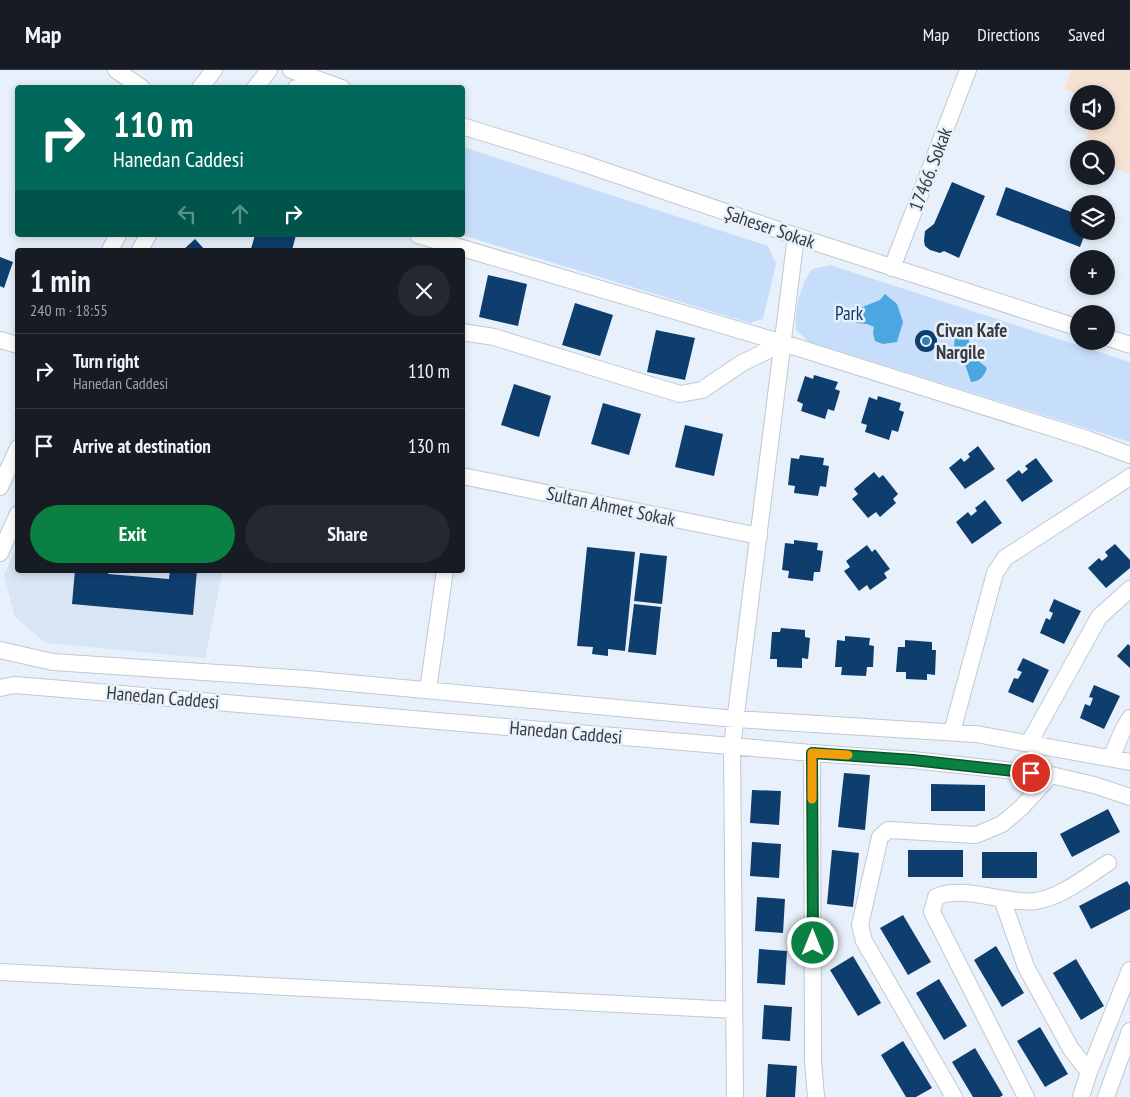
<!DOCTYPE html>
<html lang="en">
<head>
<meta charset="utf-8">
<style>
	body { margin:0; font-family:"PT Sans Narrow",sans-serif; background:#242831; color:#f1f3f6; height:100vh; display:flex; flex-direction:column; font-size:19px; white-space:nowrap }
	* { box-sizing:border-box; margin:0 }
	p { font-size:16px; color:#9ea1a6 }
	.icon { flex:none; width:28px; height:28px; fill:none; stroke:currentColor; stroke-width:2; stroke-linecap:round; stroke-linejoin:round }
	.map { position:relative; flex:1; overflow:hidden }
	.details { position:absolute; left:15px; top:178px; width:450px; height:325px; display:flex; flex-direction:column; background:#171b24; border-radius:5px; box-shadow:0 2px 8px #0003 }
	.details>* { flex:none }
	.top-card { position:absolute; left:15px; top:15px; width:450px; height:152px; border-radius:5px; box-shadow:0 2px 8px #0003; background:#00695c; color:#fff; overflow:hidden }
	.buttons { position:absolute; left:1070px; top:15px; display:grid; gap:10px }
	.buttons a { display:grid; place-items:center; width:45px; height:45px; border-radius:50%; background:#171b24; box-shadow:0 2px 8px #0003; font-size:25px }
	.pin { position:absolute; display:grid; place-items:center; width:42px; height:42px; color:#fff; margin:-21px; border:2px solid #fff; border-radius:50%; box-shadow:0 1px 5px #0007 }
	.me { position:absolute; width:55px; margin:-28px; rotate:0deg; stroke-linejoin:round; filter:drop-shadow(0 0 4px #0008) }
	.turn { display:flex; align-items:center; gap:18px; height:105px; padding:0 15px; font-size:22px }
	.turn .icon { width:65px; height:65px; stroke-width:2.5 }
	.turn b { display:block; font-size:35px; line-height:42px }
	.lanes { display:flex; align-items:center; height:48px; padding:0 15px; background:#0003; justify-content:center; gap:25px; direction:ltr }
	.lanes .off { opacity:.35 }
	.round { display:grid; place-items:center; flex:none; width:52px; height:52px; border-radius:26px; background:#242831 }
	.overview { display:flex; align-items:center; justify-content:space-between; height:85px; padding:0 15px }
	h1 { font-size:30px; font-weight:700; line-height:38px }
	.cta { display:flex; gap:10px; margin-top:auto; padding:10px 15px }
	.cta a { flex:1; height:58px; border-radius:30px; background:#0b8043; color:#fff; font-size:20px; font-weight:700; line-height:58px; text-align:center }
	.cta a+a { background:#242831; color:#f1f3f6 }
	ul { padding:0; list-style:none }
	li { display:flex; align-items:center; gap:15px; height:75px; padding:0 15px; border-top:1px solid #363941 }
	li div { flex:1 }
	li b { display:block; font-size:19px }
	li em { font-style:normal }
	header { display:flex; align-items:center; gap:30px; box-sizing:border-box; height:70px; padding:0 25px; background:#171b24; border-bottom:1px solid #363941 }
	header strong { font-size:24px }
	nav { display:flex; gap:28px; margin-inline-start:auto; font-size:18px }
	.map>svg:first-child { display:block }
</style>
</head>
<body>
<header>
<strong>Map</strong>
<nav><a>Map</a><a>Directions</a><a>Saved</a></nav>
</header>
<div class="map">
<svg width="1130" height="1027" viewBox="0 0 1130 1027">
	<rect width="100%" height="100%" fill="#e8f1fb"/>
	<!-- commercial -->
	<path fill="#f6e2d2" d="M1071 0H1130V104L1106 96V79H1082L1092 51H1106V24H1079L1064 20Z"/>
	<!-- built -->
	<path fill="#d7e5f4" d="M17 475 18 500H223L205 588 46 573 15 547 4 505Z"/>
	<!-- green -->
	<path fill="#c7defa" d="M463 77 768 176 776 194 763 249 750 253 462 165Z
		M830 195 1130 292V372L809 272 796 260C795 238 799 218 812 199Z"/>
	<!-- water -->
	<path fill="#4ba7df" d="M885 224 897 234 903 252 897 272 883 274 875 271 873 263 874 257 867 254 856 253 853 248 855 240 880 230Z
		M955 264H960L968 267 973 286 987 298C984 307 980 311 971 312L964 291 957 284 954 277Z"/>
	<!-- building -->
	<path fill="#0e3e6e" d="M952 112 985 126 959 188 944 181 940 183 930 180 925 176 924 171 925 161 934 154Z
		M1006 117 1079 145V161H1086L1080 177 996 145Z
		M255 165H296L292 180H254L251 179Z
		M195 169 205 180H183Z
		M0 187 13 192 4 218 0 216Z
		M488 205 527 214 518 256 479 247Z
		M575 233 613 245 600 286 562 275Z
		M915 271a11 11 0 1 1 22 0a11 11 0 1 1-22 0Z
		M656 260 695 268 685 310 647 302Z
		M814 305 838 312 835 319 840 321 834 341 828 339 825 349 801 341 803 334 797 331 805 306 813 309Z
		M514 314 551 326 539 367 501 355Z
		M878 326 901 333 899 340 904 342 898 362 892 360 889 370 865 362 867 355 861 353 869 327 877 330Z
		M603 333 641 344 629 385 591 374Z
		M685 355 723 364 714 406 675 397Z
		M978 376 995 399 965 419 949 398 961 388 964 392 970 387 968 384Z
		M800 385 824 388 823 395 829 396 826 417 820 416 818 426 794 423 795 416 788 415 791 388 799 389Z
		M1036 388 1053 411 1022 432 1006 410 1019 400 1022 404 1028 399 1025 396Z
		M874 402 879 408 883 405 898 424 893 429 896 433 880 447 876 442 868 448 852 429 858 424 854 419Z
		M985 430 1002 453 972 474 956 452 968 442 971 446 977 441 975 438Z
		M794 470 818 473 817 480 823 481 820 502H814L813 511 788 508 789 501 782 500 785 473 794 474Z
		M1115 474 1130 490V498L1106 518 1088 498 1099 488 1102 491 1108 486 1105 482Z
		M867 475 872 482 875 479 890 499 884 503 887 508 870 520 867 515 859 521 844 501 850 497 846 491Z
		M587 477 635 482 625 581 608 579V586L592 584 593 577 577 576Z
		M640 483 667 486 662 534 634 531Z
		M75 500H108V504L169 509 170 500H197L193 545 72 534Z
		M1054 529 1081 541 1064 574 1040 563 1046 548 1050 550 1053 543 1049 541Z
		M634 534 661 537 656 585 628 582Z
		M781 558 805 560V567L810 568 808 589 802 588V598L777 597V589H770L772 562H780Z
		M845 566 870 568 869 575 874 576 873 597H867L866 606 841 605 842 597H835L837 570 845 571Z
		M905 570 932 572V580H936L935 605 927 604V610L906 609V602H896L898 577H905Z
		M1128 574 1130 576V598L1117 586Z
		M1023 588 1049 600 1033 633 1008 622 1014 608 1018 609 1022 602 1017 600Z
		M1094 615 1120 626 1104 659 1080 648 1085 634 1090 636 1093 628 1089 627Z
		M844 703 870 705 865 760 838 757Z
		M931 714 985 715V741H931Z
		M752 720 781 721 779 755 750 753Z
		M1108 739 1120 762 1072 787 1060 764Z
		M752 772 781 774 779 808 750 806Z
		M832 780 859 783 853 837 827 834Z
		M908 780H963V807H908Z
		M982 782H1037V808H982Z
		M1127 811 1130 816V839L1091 859 1079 836Z
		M757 827 785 829 783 863 755 861Z
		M903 845 931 892 908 905 880 858Z
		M996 876 1024 923 1002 937 974 890Z
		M759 879 787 881 785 915 757 913Z
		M853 886 881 933 858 946 830 900Z
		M1076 889 1104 936 1081 950 1053 903Z
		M939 909 967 956 944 970 916 923Z
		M764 935 792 937 790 971 762 969Z
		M1040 957 1068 1004 1045 1017 1017 971Z
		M903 971 932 1018 916 1027H906L881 985Z
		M975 978 1003 1025 1000 1027H973L952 992Z
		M768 994 797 996 795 1027H766Z"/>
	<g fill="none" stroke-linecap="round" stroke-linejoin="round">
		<!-- minor casing -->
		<g stroke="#c0c8d2" stroke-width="18">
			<path id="minor" d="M116 0 142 18
				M291 0 342 18
				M200 18 214 0
				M255 18 269 0
				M296 18 328 17
				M462 56 582 93 796 166 1079 258
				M418 165 783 273 1087 369 1130 385
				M110 180 118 165
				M140 180 148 165
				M892 198 968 0
				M462 262 494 267 680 324 702 320 742 293 783 273
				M1106 267 1130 275
				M0 270 18 275
				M462 406 759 466
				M0 417 18 378
				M0 483 18 444
				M0 580 53 592 307 609 736 649 976 664 1130 692
				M0 618 14 615 51 618 812 683 913 690 1051 705 1094 715 1130 727
				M428 620 445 500
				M952 662 995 503 1005 488 1130 407
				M1029 673 1099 547 1130 519
				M812 683 813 991 816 1027
				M1111 688 1123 660 1130 648
				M1002 829 1026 897 1071 979 1089 1002
				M0 902 734 940
				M735 1027 732 676 796 166
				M954 1027 864 871 860 855 880 767 888 760 976 765 1002 754 1022 737 1051 705
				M1026 1027 932 842 936 827C963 814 1006 835 1036 831 1062 827 1085 807 1108 793
				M1081 1027 1089 1002 1130 900
				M1106 1027 1130 961"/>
		</g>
		<!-- minor -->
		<use href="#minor" stroke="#fff" stroke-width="16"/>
	</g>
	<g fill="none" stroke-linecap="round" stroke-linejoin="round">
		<!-- route casing -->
		<g stroke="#07532c" stroke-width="12">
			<path id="route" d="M813 873 812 683 913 690 1031 703"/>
		</g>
		<!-- route -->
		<use href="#route" stroke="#0b8043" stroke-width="9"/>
		<!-- slow -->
		<path stroke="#f59e0b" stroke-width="9" d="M812 729V683L848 685"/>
	</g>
	<!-- markers -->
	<circle fill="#347fb3" stroke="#e8f1fb" stroke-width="2" cx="926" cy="271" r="5"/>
	<g text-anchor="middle" stroke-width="5" stroke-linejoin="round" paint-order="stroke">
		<!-- street labels -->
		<g font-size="19" fill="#383c3f" stroke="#e8f1fb">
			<text transform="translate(930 99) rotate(-69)" y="7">17466. Sokak</text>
			<text transform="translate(770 157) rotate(19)" y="7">Şaheser Sokak</text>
			<text transform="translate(611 436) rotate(12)" y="7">Sultan Ahmet Sokak</text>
			<text transform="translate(163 627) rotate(5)" y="7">Hanedan Caddesi</text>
			<text transform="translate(566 662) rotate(5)" y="7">Hanedan Caddesi</text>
		</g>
		<!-- park labels -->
		<g font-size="19" fill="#103b67" stroke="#e8f1fb">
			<text x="849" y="250">Park</text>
		</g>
		<!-- poi labels -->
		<g font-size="19" font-weight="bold" fill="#383c3f" stroke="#e8f1fb" text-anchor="start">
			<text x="936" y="267">Civan Kafe<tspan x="936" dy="22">Nargile</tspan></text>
		</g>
	</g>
</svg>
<div class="buttons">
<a><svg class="icon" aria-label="sound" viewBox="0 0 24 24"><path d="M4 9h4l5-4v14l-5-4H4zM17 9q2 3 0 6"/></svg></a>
<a><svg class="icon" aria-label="search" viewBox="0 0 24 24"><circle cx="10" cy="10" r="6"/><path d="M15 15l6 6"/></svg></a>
<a><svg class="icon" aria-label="layers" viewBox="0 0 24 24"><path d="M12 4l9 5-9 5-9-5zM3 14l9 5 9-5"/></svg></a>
<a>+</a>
<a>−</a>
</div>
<div class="pin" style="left:1031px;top:703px;background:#d93025"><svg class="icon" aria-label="arrive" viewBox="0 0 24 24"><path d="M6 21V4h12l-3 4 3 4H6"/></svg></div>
<svg class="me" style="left:813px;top:873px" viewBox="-20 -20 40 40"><circle r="17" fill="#0b8043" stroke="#fff" stroke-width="3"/><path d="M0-11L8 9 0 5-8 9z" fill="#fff"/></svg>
<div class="top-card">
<div class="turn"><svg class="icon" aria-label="right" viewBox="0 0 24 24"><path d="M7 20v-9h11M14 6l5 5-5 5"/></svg><div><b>110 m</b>Hanedan Caddesi</div></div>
<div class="lanes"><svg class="icon off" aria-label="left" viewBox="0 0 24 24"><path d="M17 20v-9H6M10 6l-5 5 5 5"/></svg><svg class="icon off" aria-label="ahead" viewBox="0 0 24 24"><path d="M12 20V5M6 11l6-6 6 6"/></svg><svg class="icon" aria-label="right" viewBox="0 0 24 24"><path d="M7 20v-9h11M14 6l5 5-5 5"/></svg></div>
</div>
<section class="details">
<div class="overview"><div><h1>1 min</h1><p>240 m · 18:55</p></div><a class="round"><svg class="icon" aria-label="close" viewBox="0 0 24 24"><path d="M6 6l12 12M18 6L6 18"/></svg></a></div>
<ul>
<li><svg class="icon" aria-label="right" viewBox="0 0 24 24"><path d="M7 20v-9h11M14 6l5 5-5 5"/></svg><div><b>Turn right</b><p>Hanedan Caddesi</p></div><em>110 m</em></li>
<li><svg class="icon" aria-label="arrive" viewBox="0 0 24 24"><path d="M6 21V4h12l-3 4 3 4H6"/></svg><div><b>Arrive at destination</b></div><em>130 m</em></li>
</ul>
<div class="cta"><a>Exit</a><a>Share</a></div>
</section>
</div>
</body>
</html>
